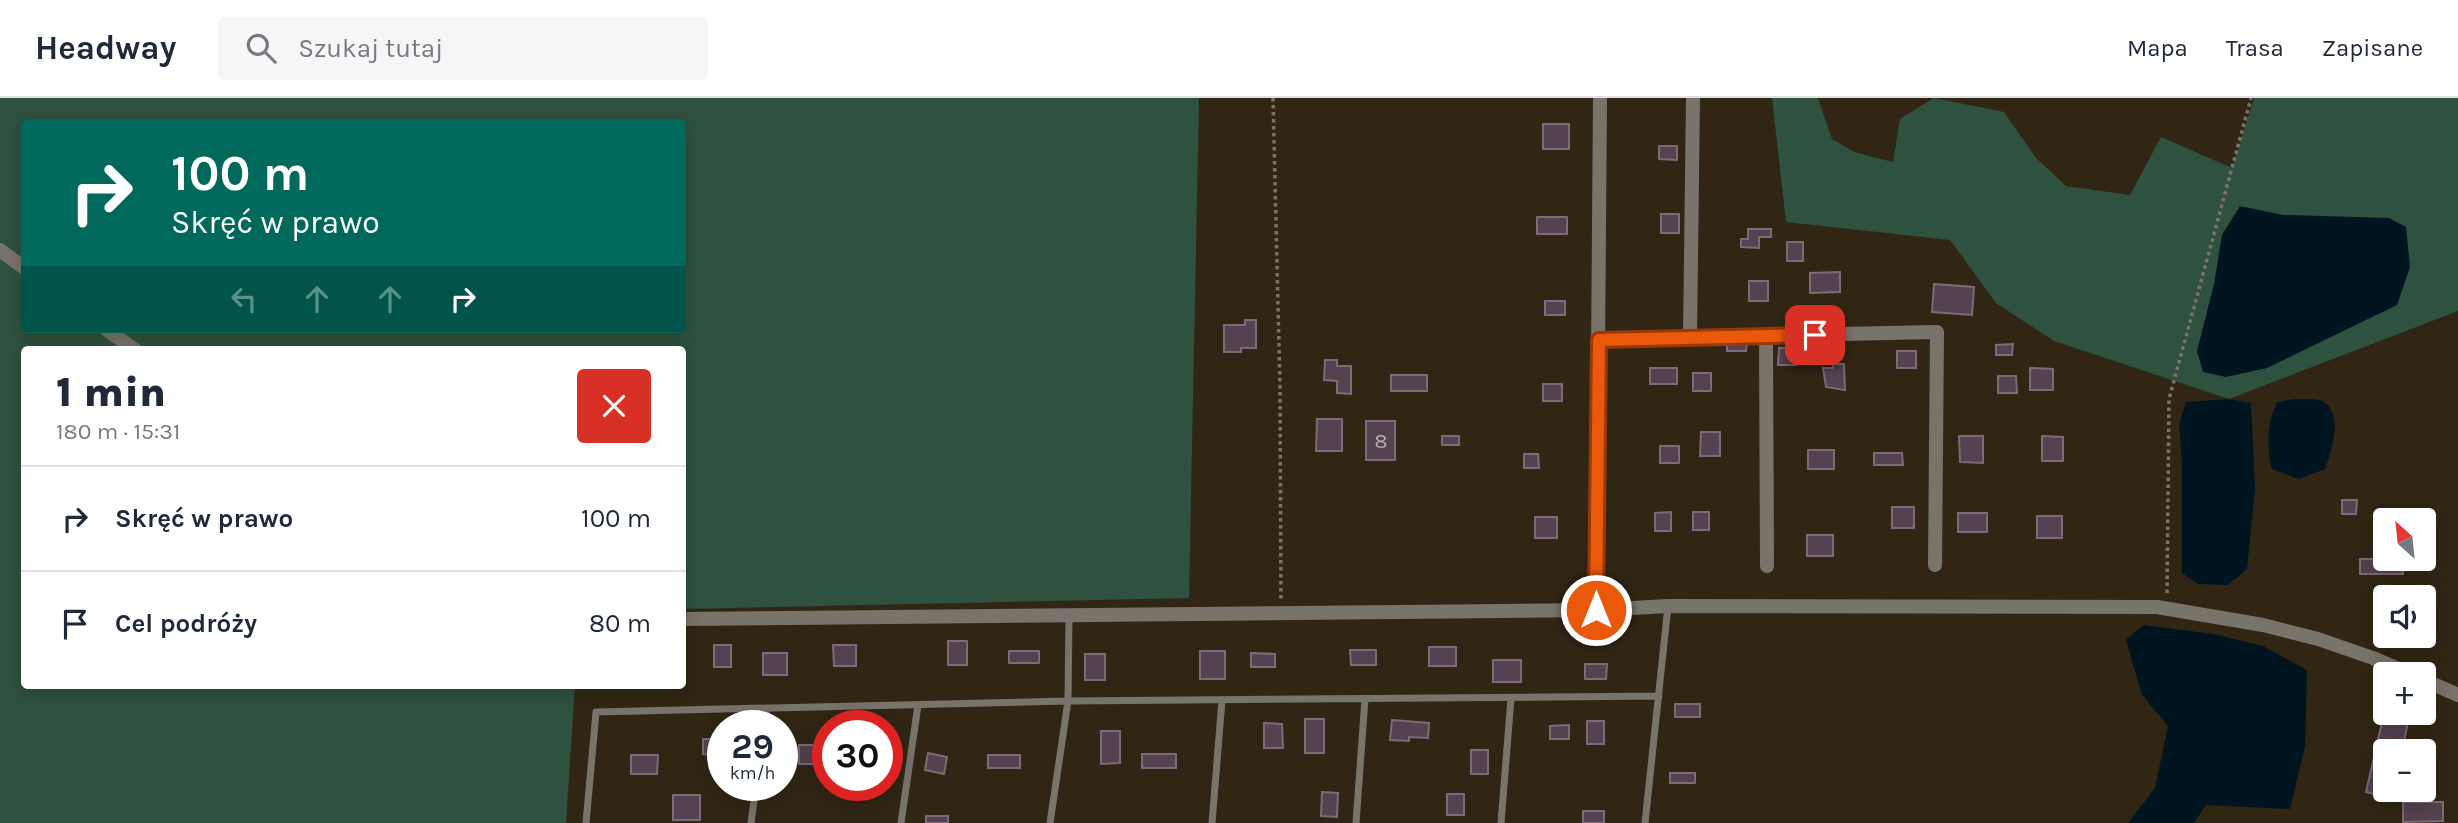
<!DOCTYPE html>
<html lang="pl">
<head>
<meta charset="utf-8">
<style>
	body { margin:0; font-family:Karla,sans-serif; background:#f6f6f7; color:#1f2937; height:100vh; display:flex; flex-direction:column; font-size:26px; white-space:nowrap }
	* { box-sizing:border-box; margin:0 }
	p { font-size:23px; color:#747a83 }
	.icon { flex:none; width:38px; height:38px; fill:none; stroke:currentColor; stroke-width:2; stroke-linecap:round; stroke-linejoin:round }
	.map { position:relative; flex:1; overflow:hidden }
	.drawer { position:absolute; left:21px; top:248px; width:665px; height:343px; display:flex; flex-direction:column; background:#fff; border-radius:7px; box-shadow:0 4px 18px #0003 }
	.drawer>* { flex:none }
	.guide { position:absolute; left:21px; top:21px; width:665px; height:214px; border-radius:7px; box-shadow:0 4px 18px #0003; background:#00695c; color:#fff; overflow:hidden }
	.needle { width:46px; rotate:333deg }
	.tools { position:absolute; left:2373px; top:410px; display:grid; gap:14px }
	.tools a { display:grid; place-items:center; width:63px; height:63px; border-radius:7px; background:#fff; box-shadow:0 4px 18px #0003; font-size:35px }
	.speed { position:absolute; left:707px; top:612px; display:flex; gap:14px; font-size:35px; font-weight:700; text-align:center }
	.speed>* { display:grid; place-content:center; width:91px; height:91px; border-radius:50%; background:#fff; box-shadow:0 4px 18px #0003; line-height:1 }
	.speed small { font-size:18px; font-weight:400 }
	.speed .limit { border:10px solid #d22; background:#fff; color:#111 }
	.pin { position:absolute; display:grid; place-items:center; width:60px; height:60px; color:#fff; margin:-30px; border-radius:14px; box-shadow:0 4px 10px #0006 }
	.me { position:absolute; width:77px; margin:-38px; rotate:0deg; stroke-linejoin:round; filter:drop-shadow(0 0 5px #0008) }
	.turn { display:flex; align-items:center; gap:24px; height:147px; padding:0 35px; font-size:32px }
	.turn .icon { width:91px; height:91px; stroke-width:2.5 }
	.turn b { display:block; font-size:49px; line-height:60px }
	.lanes { display:flex; align-items:center; height:66px; padding:0 35px; background:#0003; justify-content:center; gap:35px; direction:ltr }
	.lanes .off { opacity:.35 }
	.round { display:grid; place-items:center; flex:none; width:74px; height:74px; border-radius:7px; background:#f6f6f7 }
	.summary { display:flex; align-items:center; justify-content:space-between; height:119px; padding:0 35px }
	h1 { font-size:42px; font-weight:800; line-height:52px }
	ul { padding:0; list-style:none }
	li { display:flex; align-items:center; gap:21px; height:105px; padding:0 35px; border-top:2px solid #e0e1e3 }
	li div { flex:1 }
	li b { display:block; font-size:26px }
	li em { font-style:normal }
	header { display:flex; align-items:center; gap:42px; box-sizing:border-box; height:98px; padding:0 35px; background:#fff; border-bottom:2px solid #e0e1e3 }
	header strong { font-size:33px }
	nav { display:flex; gap:38px; margin-inline-start:auto; font-size:24px }
	.search { width:490px; height:63px; background:#f6f6f7; display:flex; align-items:center; gap:18px; box-sizing:border-box; padding:0 24px; border-radius:7px; color:#747a83; font-size:26px }
	.map>svg:first-child { display:block }
</style>
</head>
<body>
<header>
<strong>Headway</strong>
<div class="search"><svg class="icon" aria-label="search" viewBox="0 0 24 24"><circle cx="10" cy="10" r="6"/><path d="M15 15l6 6"/></svg>Szukaj tutaj</div>
<nav><a>Mapa</a><a>Trasa</a><a>Zapisane</a></nav>
</header>
<div class="map">
<svg width="2458" height="725" viewBox="0 0 2458 725">
	<rect width="100%" height="100%" fill="#312614"/>
	<!-- green -->
	<path fill="#2f513f" fill-rule="evenodd" d="M0 0H1199L1189 500 683 511 682 252H24V588H575L566 725H0ZM24 24H682V231H24Z
		M1772 0H1818L1832 41 1854 54 1893 64 1900 21 1934 0 2004 14 2036 60 2066 88 2130 97 2161 39 2232 70 2254 0H2458V213L2229 301 2054 243 1996 205 1950 142 1786 124Z"/>
	<!-- water -->
	<path fill="#00151f" d="M2240 108 2283 117 2389 120 2406 129 2410 169 2397 207 2267 270 2226 279 2203 274 2197 253 2214 186 2222 137Z
		M2229 301 2251 305 2255 390 2247 471 2228 487 2198 486 2182 475V366L2179 326 2186 304Z
		M2293 301C2301 302 2315 300 2322 303 2345 314 2331 354 2325 371L2299 381 2272 371C2266 348 2267 326 2277 304Z
		M2143 527 2213 536 2263 548 2307 572 2305 649 2290 711 2206 707 2194 725H2128L2155 690 2168 628 2142 597 2126 542Z"/>
	<!-- building -->
	<path fill="#554250" stroke="#7d6977" stroke-width="2" d="M1543 26H1569V51H1543Z
		M1659 48H1677V62L1659 61Z
		M1661 116H1679V135H1661Z
		M1537 119H1567V136H1537Z
		M1748 131H1771V139H1759V150L1741 149V141H1748Z
		M1787 144H1803V163H1787Z
		M1840 174V194L1810 195V175Z
		M1749 183H1768V203H1749Z
		M1934 186 1974 189 1972 217 1932 214Z
		M1545 203H1565V217H1545Z
		M1245 222H1256V250H1241V254H1224V227H1245Z
		M1727 245H1747L1746 253H1727Z
		M2013 246 2012 257H1996V247Z
		M1779 250H1796V267H1778Z
		M1897 253H1916V270H1897Z
		M1325 262H1337V268H1351V296L1337 295V283L1324 282Z
		M1833 266H1844L1845 292 1826 289 1823 270H1833Z
		M1650 270H1677V286H1650Z
		M2030 270 2053 271V292H2030Z
		M1693 275H1711V293H1693Z
		M1391 277H1427V293H1391Z
		M1998 278H2016L2017 295H1998Z
		M1543 286H1562V303H1543Z
		M1317 321H1342V353H1316Z
		M1366 323H1395V362H1366Z
		M1701 334H1720V358H1700Z
		M1442 338H1459V347H1442Z
		M1959 338H1983V365L1960 364Z
		M2042 338 2063 339V363H2042Z
		M1660 348H1679V365H1660Z
		M1808 352H1834V371H1808Z
		M1874 355H1902L1903 367H1874Z
		M1524 356H1538L1539 370H1524Z
		M2342 402H2357L2356 416H2342Z
		M1892 409H1914V430H1892Z
		M1671 414V433H1655V415Z
		M1693 414H1709V432H1693Z
		M1958 415H1987V434H1958Z
		M2037 418H2062V440H2037Z
		M1535 419H1557V440H1535Z
		M1807 437H1833V458H1807Z
		M2360 461H2403V476H2360Z
		M948 543H967V567H948Z
		M714 547H731V569H714Z
		M833 547H856V568H834Z
		M1429 549H1456V568H1429Z
		M1350 552H1376V567H1351Z
		M1009 553H1039V565H1009Z
		M1200 553H1225V581H1200Z
		M763 555H787V577H763Z
		M1251 555 1275 556V569H1251Z
		M1085 556H1105V582H1085Z
		M1493 562H1521V584H1493Z
		M1585 566H1607L1606 581H1585Z
		M1675 606H1700V619H1675Z
		M2385 611V614H2410L2402 653H2385V691H2393L2391 700 2366 694Z
		M1305 621H1324V655H1305Z
		M1392 622 1429 625 1428 640 1409 639V643L1390 642Z
		M1587 623H1604V646H1587Z
		M1264 625 1282 626 1283 650H1264Z
		M1569 627V641H1550V628Z
		M1101 633H1120V665L1101 666Z
		M703 641H714V657L703 656Z
		M799 647H821V666H799Z
		M1471 652H1488V676H1471Z
		M928 655 947 659 944 676 925 672Z
		M1142 656H1176V670H1142Z
		M631 657H658L657 676H631Z
		M988 657H1020V670H988Z
		M1670 675H1695V685H1670Z
		M1322 694 1338 695 1337 719 1321 718Z
		M1447 696H1464V717H1447Z
		M673 697H700V722H673Z
		M2403 704H2443V723L2403 724Z
		M1583 713H1604V725H1583Z
		M926 718H948V725H926Z"/>
	<g fill="none" stroke-linecap="round" stroke-linejoin="round">
		<!-- path -->
		<path stroke="#7d7364" stroke-width="3.5" stroke-dasharray="3.5 3.5" stroke-linecap="butt" d="M1273 0 1280 290 1281 502
			M2167 495 2169 301 2251 0"/>
		<!-- service -->
		<path stroke="#79746b" stroke-width="7" d="M764 628 767 610
			M586 725 596 614 1068 603 1659 598
			M751 725 756 688
			M901 725 918 607
			M1050 725 1068 603 1069 519
			M1212 725 1222 602
			M1356 725 1365 601
			M1501 725 1511 600
			M1645 725 1668 508"/>
		<!-- minor -->
		<path stroke="#79746b" stroke-width="14" d="M0 152 24 170
			M106 231 135 252
			M1766 238 1767 468
			M1690 239 1693 0
			M1599 241 1937 234 1935 467
			M1596 512 1600 0
			M682 521 1596 512 1668 508 2157 509 2263 527 2318 541 2373 560 2410 576
			M2424 582 2458 597"/>
	</g>
	<g fill="none" stroke-linecap="round" stroke-linejoin="round">
		<!-- route casing -->
		<g stroke="#983908" stroke-width="18">
			<path id="route" d="M1596 512 1599 242 1815 237"/>
		</g>
		<!-- route -->
		<use href="#route" stroke="#ea580c" stroke-width="12"/>
	</g>
	<g text-anchor="middle" stroke-width="7" stroke-linejoin="round" paint-order="stroke">
		<!-- number labels -->
		<g font-size="21" fill="#beb3ae">
			<text x="1381" y="350">8</text>
		</g>
	</g>
</svg>
<div class="tools">
<a><svg class="needle" viewBox="-14 -14 28 28"><path d="M0-13l5 13h-10z" fill="#e53935"/><path d="M0 13l5-13h-10z" fill="#747a83"/></svg></a>
<a><svg class="icon" aria-label="sound" viewBox="0 0 24 24"><path d="M4 9h4l5-4v14l-5-4H4zM17 9q2 3 0 6"/></svg></a>
<a>+</a>
<a>−</a>
</div>
<div class="speed"><div>29<small>km/h</small></div><div class="limit">30</div></div>
<div class="pin" style="left:1815px;top:237px;background:#d93025"><svg class="icon" aria-label="arrive" viewBox="0 0 24 24"><path d="M6 21V4h12l-3 4 3 4H6"/></svg></div>
<svg class="me" style="left:1596px;top:512px" viewBox="-20 -20 40 40"><circle r="17" fill="#ea580c" stroke="#fff" stroke-width="3"/><path d="M0-11L8 9 0 5-8 9z" fill="#fff"/></svg>
<div class="guide">
<div class="turn"><svg class="icon" aria-label="right" viewBox="0 0 24 24"><path d="M7 20v-9h11M14 6l5 5-5 5"/></svg><div><b>100 m</b>Skręć w prawo</div></div>
<div class="lanes"><svg class="icon off" aria-label="left" viewBox="0 0 24 24"><path d="M17 20v-9H6M10 6l-5 5 5 5"/></svg><svg class="icon off" aria-label="ahead" viewBox="0 0 24 24"><path d="M12 20V5M6 11l6-6 6 6"/></svg><svg class="icon off" aria-label="ahead" viewBox="0 0 24 24"><path d="M12 20V5M6 11l6-6 6 6"/></svg><svg class="icon" aria-label="right" viewBox="0 0 24 24"><path d="M7 20v-9h11M14 6l5 5-5 5"/></svg></div>
</div>
<section class="drawer">
<div class="summary"><div><h1>1 min</h1><p>180 m · 15:31</p></div><a class="round" style="background:#d93025;color:#fff"><svg class="icon" aria-label="close" viewBox="0 0 24 24"><path d="M6 6l12 12M18 6L6 18"/></svg></a></div>
<ul>
<li><svg class="icon" aria-label="right" viewBox="0 0 24 24"><path d="M7 20v-9h11M14 6l5 5-5 5"/></svg><div><b>Skręć w prawo</b></div><em>100 m</em></li>
<li><svg class="icon" aria-label="arrive" viewBox="0 0 24 24"><path d="M6 21V4h12l-3 4 3 4H6"/></svg><div><b>Cel podróży</b></div><em>80 m</em></li>
</ul>
</section>
</div>
</body>
</html>
